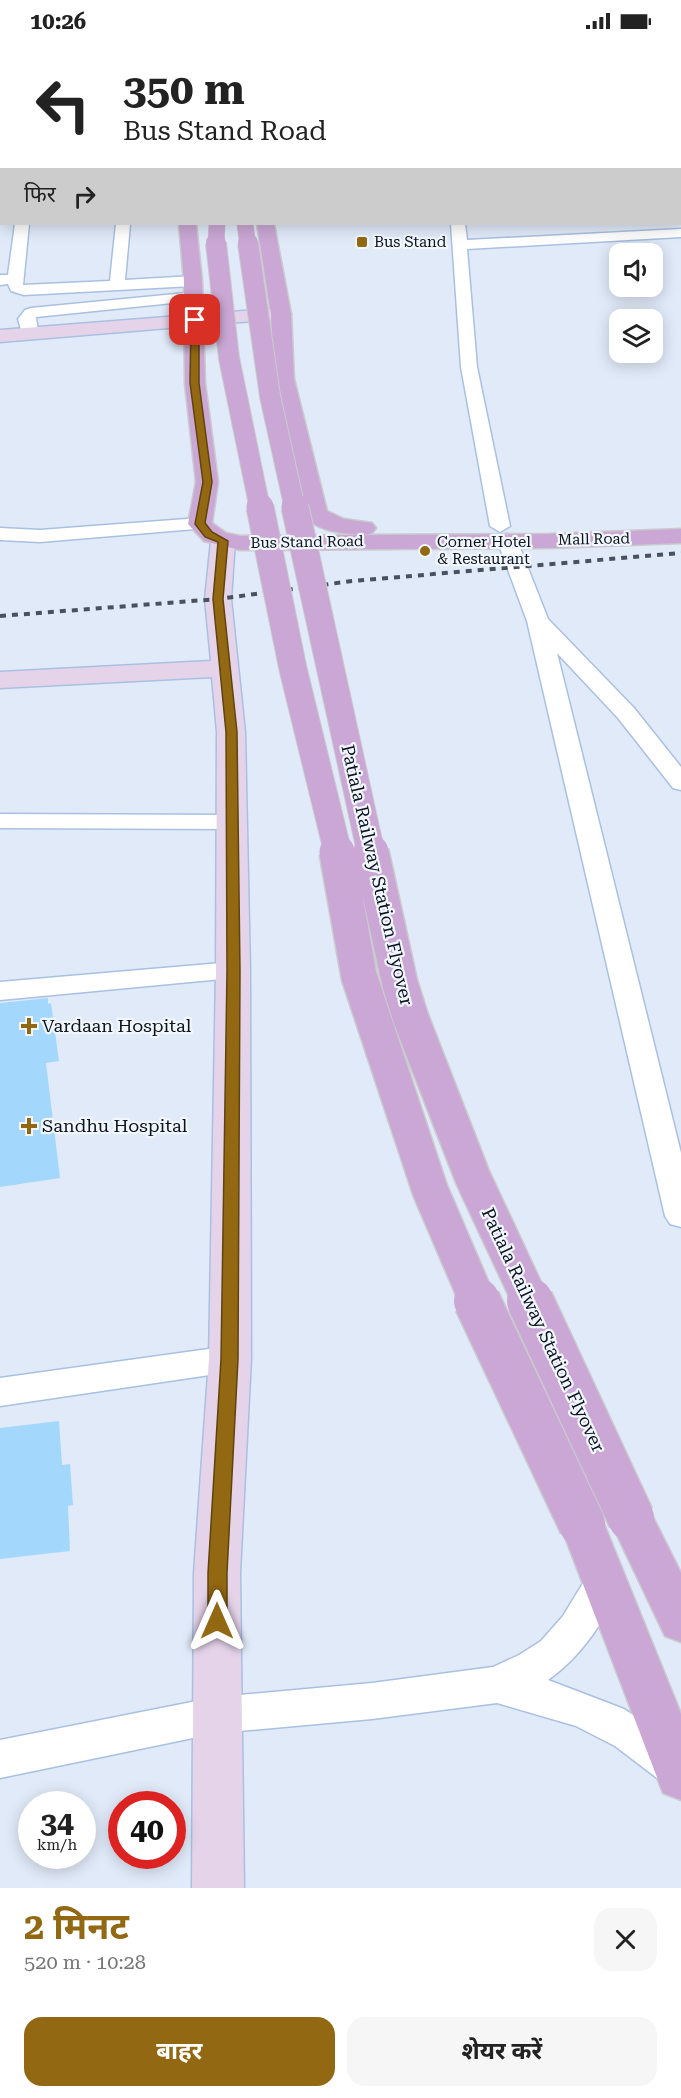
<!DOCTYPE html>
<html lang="hi">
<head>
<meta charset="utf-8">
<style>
	body { margin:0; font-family:"Roboto Serif","Noto Sans Devanagari",serif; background:#f6f6f6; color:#222; height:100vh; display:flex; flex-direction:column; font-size:22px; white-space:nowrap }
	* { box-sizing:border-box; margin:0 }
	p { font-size:20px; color:#767676 }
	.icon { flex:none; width:33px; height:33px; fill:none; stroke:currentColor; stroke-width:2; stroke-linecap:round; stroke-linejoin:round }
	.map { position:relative; height:1846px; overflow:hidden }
	.drawer { display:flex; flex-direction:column; background:#fff; flex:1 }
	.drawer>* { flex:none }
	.top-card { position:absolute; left:0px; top:0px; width:681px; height:183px; box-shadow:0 3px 15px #0003; background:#fff; color:#222; overflow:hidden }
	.fabs { position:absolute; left:609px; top:201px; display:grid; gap:12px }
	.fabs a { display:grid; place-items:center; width:54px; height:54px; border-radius:12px; background:#fff; box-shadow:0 3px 15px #0003; font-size:30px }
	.speed { position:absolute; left:18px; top:1749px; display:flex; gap:12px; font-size:30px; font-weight:700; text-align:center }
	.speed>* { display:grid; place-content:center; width:78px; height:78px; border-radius:50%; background:#fff; box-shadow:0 3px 15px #0003; line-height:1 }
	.speed small { font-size:15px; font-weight:400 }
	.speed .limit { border:9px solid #d22; background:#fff; color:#111 }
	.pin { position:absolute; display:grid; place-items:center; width:51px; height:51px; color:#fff; margin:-26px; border-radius:12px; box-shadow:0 3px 9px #0006 }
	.me { position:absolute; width:66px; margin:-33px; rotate:0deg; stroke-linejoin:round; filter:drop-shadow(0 0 4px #0008) }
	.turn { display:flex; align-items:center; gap:21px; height:126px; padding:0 24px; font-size:27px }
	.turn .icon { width:78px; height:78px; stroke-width:2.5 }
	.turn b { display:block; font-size:42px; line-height:51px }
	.then { display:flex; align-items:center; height:57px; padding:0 24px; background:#0003; gap:12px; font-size:22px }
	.round { display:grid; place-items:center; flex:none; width:63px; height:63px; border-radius:18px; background:#f6f6f6 }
	.head { display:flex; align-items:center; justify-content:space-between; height:102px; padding:0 24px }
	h1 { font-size:36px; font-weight:700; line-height:45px; color:#936812 }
	.button { display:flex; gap:12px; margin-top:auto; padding:12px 24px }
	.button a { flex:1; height:69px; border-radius:18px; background:#936812; color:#fff; font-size:24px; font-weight:700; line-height:69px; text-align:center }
	.button a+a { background:#f6f6f6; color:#222 }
	.status { display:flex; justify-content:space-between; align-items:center; height:42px; padding:0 30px; background:#fff; direction:ltr }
	.status svg { height:16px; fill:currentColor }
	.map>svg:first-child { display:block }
</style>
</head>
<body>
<div class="status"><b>10:26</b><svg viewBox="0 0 49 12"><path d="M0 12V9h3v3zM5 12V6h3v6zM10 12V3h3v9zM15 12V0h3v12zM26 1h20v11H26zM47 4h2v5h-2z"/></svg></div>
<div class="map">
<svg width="681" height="1846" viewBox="0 0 681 1846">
	<rect width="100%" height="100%" fill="#e1eaf9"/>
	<!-- building -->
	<path fill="#a3d8fc" d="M48 956V962L51 961 59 1019 46 1021 60 1136 0 1145V961Z
		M59 1379 62 1423 70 1422 73 1463 68 1464 70 1509 0 1517V1386Z"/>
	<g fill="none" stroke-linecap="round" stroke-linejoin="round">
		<!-- street casing -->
		<g stroke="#a9c0e2" stroke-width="3">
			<path id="street" d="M57 0H69V2H57Z
				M157 0H169L157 2Z
				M394 0H406V2H394Z
				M432 0H444V2H432Z
				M564 0H576V2H565Z
				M633 0H645L646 2H634Z
				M680 48 681 49V57L680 56Z
				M0 55H2V63H0Z
				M680 100H681V108H680Z
				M680 132H681V140H680Z
				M680 153H681V161H680Z
				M15 182H29L23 243 110 239 116 182H130L125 238 193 234 201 239 193 244 24 253 11 249 8 242 0 243V233H8Z
				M451 182H465L467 198 681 187V195L467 207 477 325 510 484 500 490 490 484 461 325Z
				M186 251 194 256 192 259 36 275 38 291 30 296 22 291 18 277 25 268 31 266Z
				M200 476 207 478 210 482 207 486 40 500 0 498V486L40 488Z
				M507 492 514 494 517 498 548 577 634 666 681 725V748L673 746 618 676 557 611 681 1111V1185L670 1182 665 1174 527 579 497 498 500 494Z
				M0 772 230 773 239 775 242 780 239 785 230 787 0 786Z
				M233 920 243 923 247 929 243 935 0 958V940Z
				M230 1304 242 1308 247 1317 242 1326 230 1330 0 1364V1336Z
				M604 1524 617 1528 623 1540C604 1579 583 1613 548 1638L624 1667 681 1705V1737L671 1741 657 1736 615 1704 576 1684 497 1661 372 1677 217 1691 0 1736V1698L217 1655 372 1641 493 1625 519 1613 541 1599 563 1574 591 1528Z"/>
		</g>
		<!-- secondary casing -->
		<g stroke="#a9c0e2" stroke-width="3">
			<path id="secondary" d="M0 103H2V113H0Z
				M281 266 288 268 291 272 288 276 0 300V288Z
				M223 492 232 494 235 499 231 557 245 690 250 929 251 1317 240 1531 244 1846H192L194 1531 209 1317 216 929 217 690 212 635 0 646V630L211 619 205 557 211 499 214 494Z"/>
		</g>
		<!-- primary casing -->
		<g stroke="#cacbce" stroke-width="3">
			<path id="primary" d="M203 0H217L202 2Z
				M231 0H245V2H231Z
				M179 182H196L202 239 205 341 218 440 212 481 226 491 240 494 361 493C343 491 316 490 304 473L274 337 271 272 257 182H274L291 272 294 337 327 469 344 477 372 481 376 486 372 491 365 493 549 492 681 487V501L549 506 240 508 204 499 188 482 196 440 185 341 184 239Z
				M631 1457 647 1463 681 1531V1600L665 1594 609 1476 615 1463Z
				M582 1463 598 1469 604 1482 681 1672V1758L663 1751 560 1482 566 1469Z"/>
		</g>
		<!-- street -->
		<use href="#street" fill="#fff" fill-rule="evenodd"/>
		<!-- secondary -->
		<use href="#secondary" fill="#e5d3ea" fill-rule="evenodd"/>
		<!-- primary -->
		<use href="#primary" fill="#caa7d4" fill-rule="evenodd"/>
		<!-- rail -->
		<path stroke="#49515e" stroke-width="4" stroke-dasharray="6 6" stroke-linecap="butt" d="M0 574 218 557 352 539 681 511"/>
		<!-- primary-bridge-far4 casing -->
		<g stroke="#cacbce" stroke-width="17" stroke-linecap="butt">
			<path id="primary-bridge-far4" d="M245 182 248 203
				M216 203 217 182"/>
		</g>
		<!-- primary-bridge-far3 casing -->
		<g stroke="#cacbce" stroke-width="22" stroke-linecap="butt">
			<path id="primary-bridge-far3" d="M216 201 229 316 260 467
				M248 201 270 354 295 467"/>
		</g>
		<!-- primary-bridge-far2 casing -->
		<g stroke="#cacbce" stroke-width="29" stroke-linecap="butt">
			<path id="primary-bridge-far2" d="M260 465 293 627 338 811
				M295 465 371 811"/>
		</g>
		<!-- primary-bridge-far1 casing -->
		<g stroke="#cacbce" stroke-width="38" stroke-linecap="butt">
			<path id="primary-bridge-far1" d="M337 810 359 934 430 1148 478 1260
				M371 810 400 942 411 977 473 1136 531 1260"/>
		</g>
		<!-- primary-bridge casing -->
		<g stroke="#cacbce" stroke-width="49" stroke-linecap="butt">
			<path id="primary-bridge" d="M477 1259 582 1482
				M530 1259 631 1476"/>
		</g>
		<!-- primary-bridge-far4 -->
		<use href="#primary-bridge-far4" stroke="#caa7d4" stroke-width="16"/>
		<!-- primary-bridge-far3 -->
		<use href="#primary-bridge-far3" stroke="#caa7d4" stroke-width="20"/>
		<!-- primary-bridge-far2 -->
		<use href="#primary-bridge-far2" stroke="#caa7d4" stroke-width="27"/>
		<!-- primary-bridge-far1 -->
		<use href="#primary-bridge-far1" stroke="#caa7d4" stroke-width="35"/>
		<!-- primary-bridge -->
		<use href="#primary-bridge" stroke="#caa7d4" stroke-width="46"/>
	</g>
	<!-- route -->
	<path fill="#936812" stroke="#60440c" stroke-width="1.5" d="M195 275 199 278V341L212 440 205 481 212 490 228 499 223 557 237 690 240 929 238 1317 227 1531V1579L224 1585 217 1587 211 1585 208 1579V1531L221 1317 227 929 226 690 213 557 218 500 205 495 195 482 203 440 190 341 191 278Z"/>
	<!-- markers -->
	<g fill="#936812" stroke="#f2f7fe" stroke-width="2">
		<rect x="356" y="194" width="12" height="12" rx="3"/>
		<circle cx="425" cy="509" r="6"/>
		<path d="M26 975h6v6h6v6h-6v6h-6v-6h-6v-6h6z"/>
		<path d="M26 1075h6v6h6v6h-6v6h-6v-6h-6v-6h6z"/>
	</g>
	<g text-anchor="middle" stroke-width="4.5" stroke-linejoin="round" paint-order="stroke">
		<!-- far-poi labels -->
		<g font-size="15" fill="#0c1420" stroke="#f2f7fe" text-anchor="start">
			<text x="374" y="205">Bus Stand</text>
			<text x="437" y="505">Corner Hotel<tspan x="437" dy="17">&amp; Restaurant</tspan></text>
		</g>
		<!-- far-street labels -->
		<g font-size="15" fill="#0c1420" stroke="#f2f7fe">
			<text transform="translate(594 497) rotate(-1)" y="5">Mall Road</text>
			<text transform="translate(307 500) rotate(-1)" y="5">Bus Stand Road</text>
		</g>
		<!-- street labels -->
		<g font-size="18" fill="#0c1420" stroke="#f2f7fe">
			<text transform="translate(377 833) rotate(77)" y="6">Patiala Railway Station Flyover</text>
			<text transform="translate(543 1288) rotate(65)" y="6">Patiala Railway Station Flyover</text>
		</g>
		<!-- poi labels -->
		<g font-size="18" fill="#0c1420" stroke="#f2f7fe" text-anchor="start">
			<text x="42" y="990">Vardaan Hospital</text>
			<text x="42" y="1090">Sandhu Hospital</text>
		</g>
	</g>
</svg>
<div class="fabs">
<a><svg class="icon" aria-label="sound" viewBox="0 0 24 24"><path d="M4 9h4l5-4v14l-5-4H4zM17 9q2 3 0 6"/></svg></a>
<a><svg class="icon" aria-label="layers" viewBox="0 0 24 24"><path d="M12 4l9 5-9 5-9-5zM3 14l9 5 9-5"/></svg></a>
</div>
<div class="speed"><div>34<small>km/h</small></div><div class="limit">40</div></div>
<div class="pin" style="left:195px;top:278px;background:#d93025"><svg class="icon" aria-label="arrive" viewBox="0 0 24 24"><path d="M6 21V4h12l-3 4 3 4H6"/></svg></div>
<svg class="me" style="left:217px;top:1579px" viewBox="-20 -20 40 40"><path d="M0-17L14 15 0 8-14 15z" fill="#936812" stroke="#fff" stroke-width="4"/></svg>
<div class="top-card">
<div class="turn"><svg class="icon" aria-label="left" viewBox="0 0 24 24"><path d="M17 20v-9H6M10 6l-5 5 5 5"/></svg><div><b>350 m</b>Bus Stand Road</div></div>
<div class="then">फिर<svg class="icon" aria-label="right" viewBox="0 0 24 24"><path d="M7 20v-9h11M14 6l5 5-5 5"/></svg></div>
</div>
</div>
<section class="drawer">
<div class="head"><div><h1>2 मिनट</h1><p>520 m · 10:28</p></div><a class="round"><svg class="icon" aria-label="close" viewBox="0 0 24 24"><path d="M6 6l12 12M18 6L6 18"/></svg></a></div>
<div class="button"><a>बाहर</a><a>शेयर करें</a></div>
</section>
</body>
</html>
